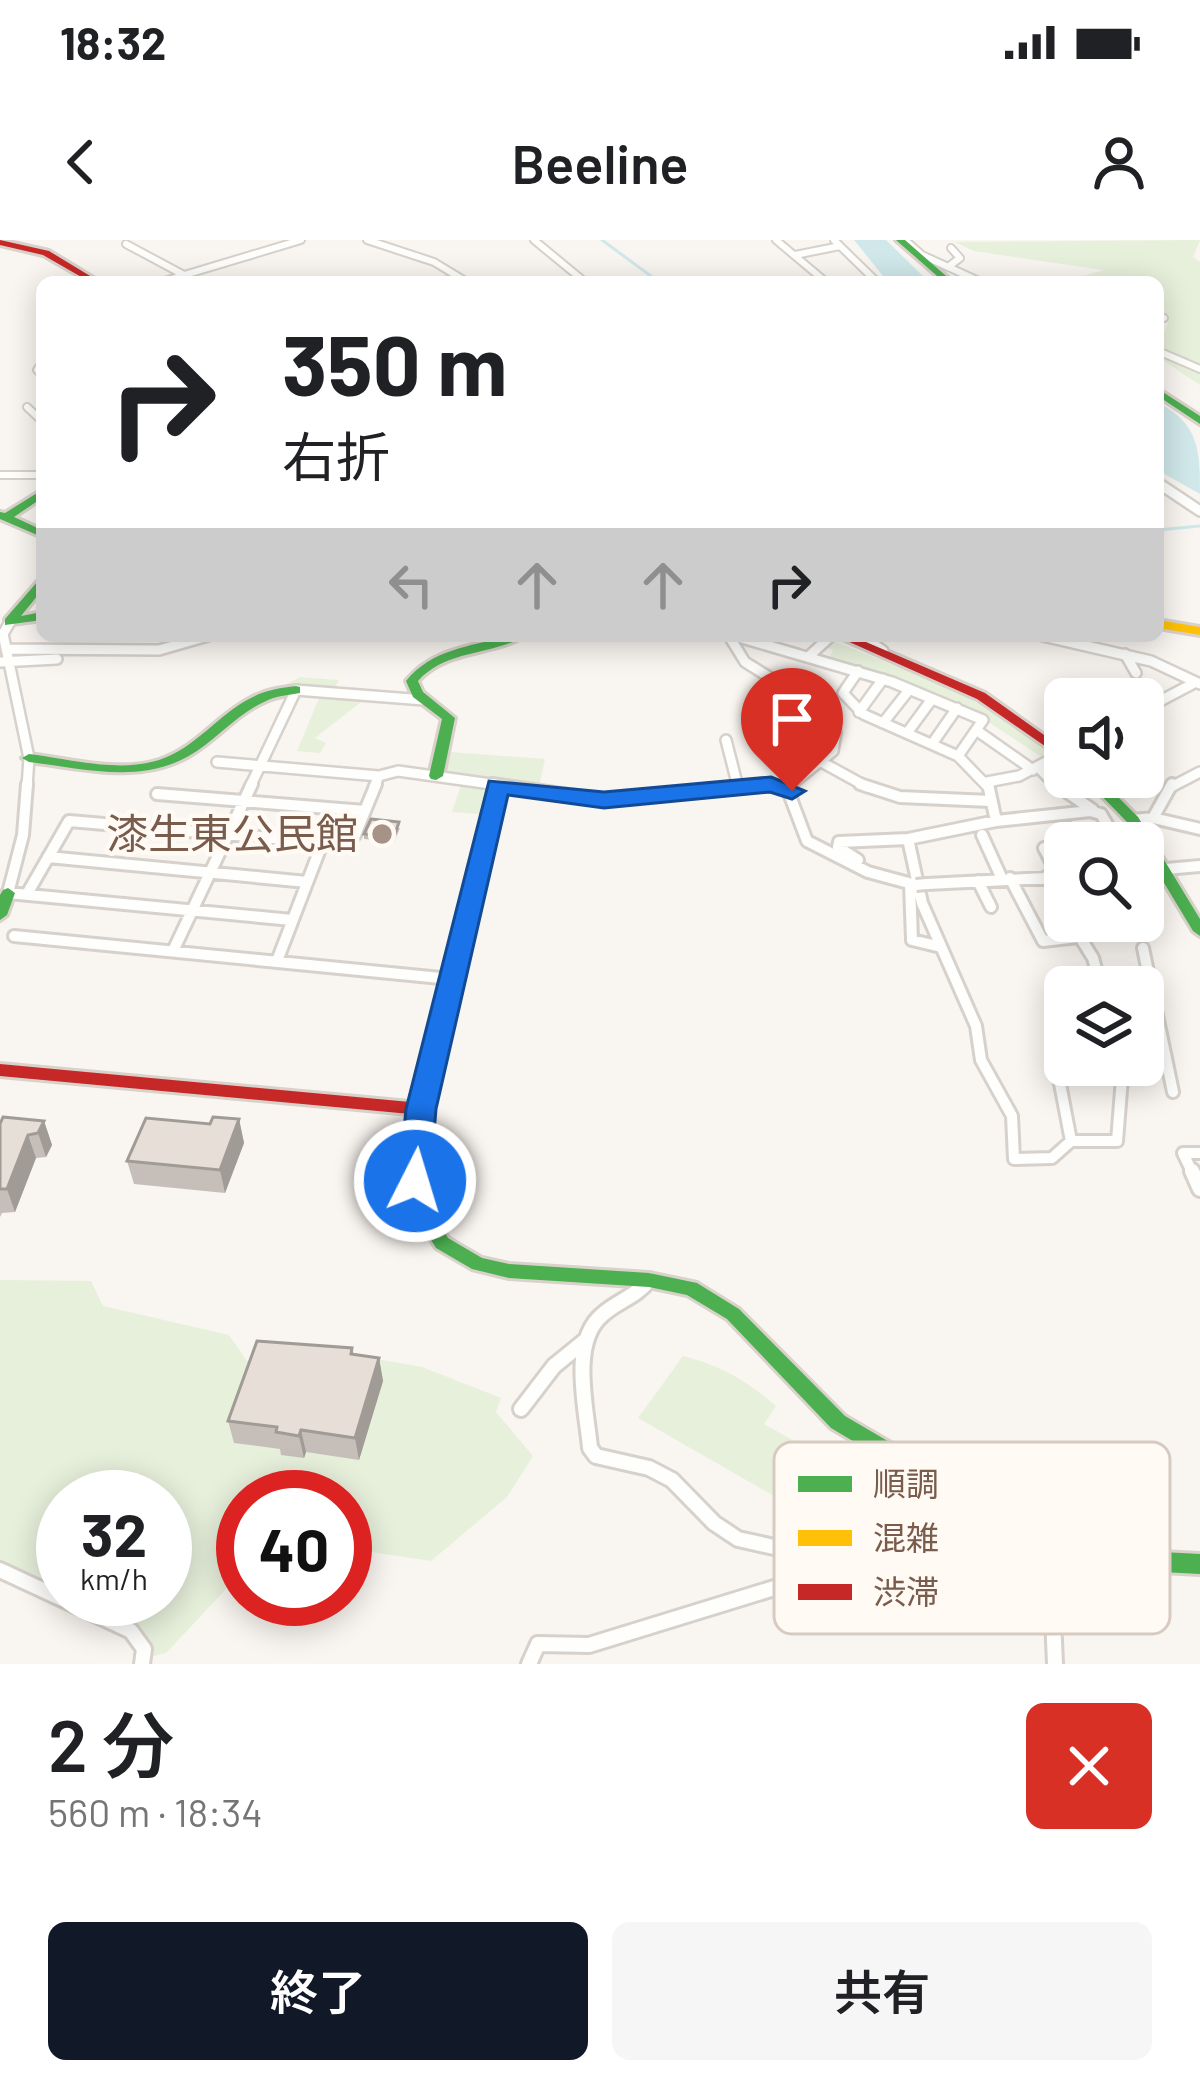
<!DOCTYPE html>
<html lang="ja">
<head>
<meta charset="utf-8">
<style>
	body { margin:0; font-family:Barlow,"Noto Sans JP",sans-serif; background:#f6f6f6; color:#202124; height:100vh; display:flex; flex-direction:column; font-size:45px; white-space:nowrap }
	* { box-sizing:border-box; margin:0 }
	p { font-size:39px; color:#757577 }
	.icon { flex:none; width:66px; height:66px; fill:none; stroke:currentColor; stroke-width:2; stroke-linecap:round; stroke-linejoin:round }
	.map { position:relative; height:1424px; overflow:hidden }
	.drawer { display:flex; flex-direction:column; background:#fff; flex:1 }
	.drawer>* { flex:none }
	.hud { position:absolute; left:36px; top:36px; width:1128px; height:366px; border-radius:18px; box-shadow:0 6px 30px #0003; background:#fff; color:#202124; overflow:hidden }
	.controls { position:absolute; left:1044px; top:438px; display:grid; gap:24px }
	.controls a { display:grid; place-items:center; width:120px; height:120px; border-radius:18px; background:#fff; box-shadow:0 6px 30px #0003; font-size:60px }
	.speed { position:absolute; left:36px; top:1230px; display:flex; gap:24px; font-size:60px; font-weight:700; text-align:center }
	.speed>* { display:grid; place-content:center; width:156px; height:156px; border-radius:50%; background:#fff; box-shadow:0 6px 30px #0003; line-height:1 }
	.speed small { font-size:30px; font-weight:400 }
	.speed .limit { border:18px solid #d22; background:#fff; color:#111 }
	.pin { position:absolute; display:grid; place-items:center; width:102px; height:102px; color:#fff; margin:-123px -51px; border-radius:50% 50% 50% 0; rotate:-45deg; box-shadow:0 0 12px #0007 }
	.pin .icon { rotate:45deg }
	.me { position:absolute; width:132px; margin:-66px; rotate:5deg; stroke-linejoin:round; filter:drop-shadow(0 0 9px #0008) }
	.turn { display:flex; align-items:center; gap:42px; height:252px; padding:0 48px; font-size:54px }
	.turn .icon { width:156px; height:156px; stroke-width:2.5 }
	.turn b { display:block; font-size:84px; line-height:102px }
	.lanes { display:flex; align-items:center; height:114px; padding:0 48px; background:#0003; justify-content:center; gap:60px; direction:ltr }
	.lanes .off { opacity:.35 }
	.round { display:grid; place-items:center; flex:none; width:126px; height:126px; border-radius:18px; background:#f6f6f6 }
	.overview { display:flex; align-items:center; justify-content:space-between; height:204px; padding:0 48px }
	h1 { font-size:72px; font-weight:600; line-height:90px }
	.action { display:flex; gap:24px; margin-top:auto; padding:24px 48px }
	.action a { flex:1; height:138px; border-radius:18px; background:#111827; color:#fff; font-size:48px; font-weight:600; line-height:138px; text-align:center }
	.action a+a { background:#f6f6f6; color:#202124 }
	.status { display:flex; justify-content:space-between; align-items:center; height:84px; padding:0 60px; background:#fff; direction:ltr }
	.status svg { height:33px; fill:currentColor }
	header { display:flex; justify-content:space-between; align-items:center; height:156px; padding:0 48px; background:#fff; font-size:54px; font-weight:600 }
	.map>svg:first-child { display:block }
</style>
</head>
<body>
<div class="status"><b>18:32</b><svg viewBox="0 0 49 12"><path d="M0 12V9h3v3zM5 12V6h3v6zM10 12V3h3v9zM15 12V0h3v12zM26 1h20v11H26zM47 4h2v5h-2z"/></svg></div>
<header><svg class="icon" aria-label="back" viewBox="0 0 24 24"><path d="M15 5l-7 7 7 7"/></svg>Beeline<svg class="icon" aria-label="person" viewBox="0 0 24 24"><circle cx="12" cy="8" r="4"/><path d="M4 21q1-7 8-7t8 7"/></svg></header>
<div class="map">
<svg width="1200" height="1424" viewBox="0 0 1200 1424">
	<rect width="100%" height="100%" fill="#f9f5f0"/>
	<!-- green -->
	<path fill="#e7f0db" d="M1200 0 1193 17 1200 22V145L1164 121 1159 103 1168 83 1158 78V42H1065L1103 30 974 11 955 2Z
		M822 396 963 454 1052 514 1043 518 967 468 829 419 833 410 827 407 834 401Z
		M300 437 339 440 332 453 365 459 315 498 326 503 320 513 297 511 320 456 279 448Z
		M450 512 545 519 539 546 489 541 480 574 452 572 463 539 445 531Z
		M0 1040 91 1041 103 1066 229 1095 247 1121 286 1103 422 1127 501 1158 496 1172 533 1216 507 1257 431 1321 345 1308V1257H243V1350L227 1348 166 1413 150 1417 135 1386 71 1359H165V1257H63V1356L0 1329Z
		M683 1116C718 1124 749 1142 776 1166L764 1184 807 1208 776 1257 638 1178Z"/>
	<!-- water -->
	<path fill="#d0e8ea" d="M854 0H886L929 42H888Z
		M1158 163C1200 183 1200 213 1200 254L1161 232Z"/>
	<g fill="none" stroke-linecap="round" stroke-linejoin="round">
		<!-- stream -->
		<path stroke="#d0e8ea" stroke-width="3" d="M602 0 659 42
			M374 5 416 19
			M446 33 460 42
			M1158 290 1200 286
			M1065 396 1139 414
			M164 413 215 396
			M1165 423 1200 439"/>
		<!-- street-far3 casing -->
		<g stroke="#d7d1cb" stroke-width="10">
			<path id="street-far3" d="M367 0 434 22 467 42
				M534 0 585 42
				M776 0 826 42
				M834 0 877 42
				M905 0 922 15 981 42
				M126 4 197 42
				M795 15 840 6
				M948 27 960 18 951 8
				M161 42 301 0
				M434 42 458 39
				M1158 79 1164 78
				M1158 111 1200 129
				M42 123 37 130 42 135
				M27 167 42 181
				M0 235H42"/>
		</g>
		<!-- street-far2 casing -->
		<g stroke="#d7d1cb" stroke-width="14">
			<path id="street-far2" d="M1158 243 1200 271
				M10 382 3 394 29 518 27 547
				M729 396 745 422 785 447 836 493 833 511 788 547
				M735 396 892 442 983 480 958 516 988 547
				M862 396 883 411
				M1043 396 1151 421 1200 444
				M6 409 159 410 208 396
				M1125 414 1136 433
				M808 417 831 396
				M0 422 57 419
				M858 431 843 453 863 474 958 516
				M1143 470 1196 442
				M859 472 883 439
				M883 483 909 450
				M976 490 1033 530
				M907 493 932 459
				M726 500 738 547
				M932 504 957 468
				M818 520 867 547
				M217 522 379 536 398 531 513 547
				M1038 527 1057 547
				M987 542 1019 536 1065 512
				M250 547 296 450 424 460
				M374 547 379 536
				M746 547H783
				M1171 547 1200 532"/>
		</g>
		<!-- street-far1 casing -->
		<g stroke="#d7d1cb" stroke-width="16">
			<path id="street-far1" d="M27 544 23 595 8 653 292 680
				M492 544 604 560 771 545 787 548
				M860 544 900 557 990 561
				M988 544 996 581
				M1055 544 1093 570
				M787 548 792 544
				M787 548 807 601 868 632 916 645
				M157 554 365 571
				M1153 578 1172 544
				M1133 580 1153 578 1200 589
				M1067 588 1076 603
				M982 595 1002 639
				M1118 603 1101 574 1090 571 996 581 908 599 922 663 976 786 981 820 1012 876 1014 919 1052 918 1071 901H1117L1123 825
				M1044 608 1059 637
				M48 617 307 642
				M858 620 838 607 839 602 908 599
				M1143 631 1200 626
				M1047 636 1065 671
				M1010 638 1043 701 1078 697
				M978 641 991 667
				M910 644 912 700 941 707
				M927 644 1065 637
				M27 654 69 581 342 604 355 595 376 544
				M1070 681 1093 718 1101 747
				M14 696 451 739
				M1143 708 1173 852
				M173 711 252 544
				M277 721 322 604
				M1143 810 1163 812
				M1054 812 1071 901
				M1193 934 1183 913H1200"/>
		</g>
		<!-- street casing -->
		<g stroke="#d7d1cb" stroke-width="20">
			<path id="street" d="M1192 931 1200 949
				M649 1040C636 1057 617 1061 602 1075 569 1103 587 1171 590 1208L596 1216 649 1228 672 1240 714 1283 738 1299 846 1323
				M521 1169 554 1126 586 1100
				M0 1330 131 1391 144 1409 142 1424
				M529 1424 538 1404 589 1405 956 1292 1017 1312 1066 1317 1052 1354 1055 1424"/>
		</g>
		<!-- fast casing -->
		<g stroke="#d9d2cb" stroke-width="6">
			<path id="fast" d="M896 0H905L953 42H944Z
				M1158 149 1200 176V184L1158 156Z
				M42 250V258L14 277 42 290V297L0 279V272L5 273Z
				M42 340V350L21 376 42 372V380L5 385V379L38 341Z
				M507 396H525C491 416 447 409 418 441L423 452 455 478 443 536 436 540 431 539 429 536 442 479 413 457 406 441C432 409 469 407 507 396Z
				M296 446 300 447V453C288 455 275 456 264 462 235 475 215 502 187 517 138 544 81 528 29 522L22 518 29 514C70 519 118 533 159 520 196 508 217 475 251 458 265 450 280 448 296 446Z
				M1083 537H1098L1138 577 1200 679V696L1193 691 1143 608V603H1140L1128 583Z
				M498 542 505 546 429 869 424 959 448 998 482 1018 509 1024 649 1033 697 1043 739 1069 845 1176 1069 1307 1200 1314V1334L1066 1327 1059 1324 831 1188 727 1079 687 1055 649 1047 509 1038 472 1029 436 1008 406 960 413 869 491 546Z
				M8 648 15 653 7 675 0 680V655L3 650Z"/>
		</g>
		<!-- slow casing -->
		<g stroke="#d9d2cb" stroke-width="6">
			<path id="slow" d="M1158 380 1200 387V395L1158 388Z"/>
		</g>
		<!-- jam casing -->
		<g stroke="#d9d2cb" stroke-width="6">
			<path id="jam" d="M0 0 49 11 100 42H90L43 15 0 5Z
				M836 396H852L985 453 1065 510V520L977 459Z
				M0 824 421 863 427 865 429 869 427 873 421 875 0 836Z"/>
		</g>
		<!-- street-far3 -->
		<use href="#street-far3" stroke="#fefefd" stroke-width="6"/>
		<!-- street-far2 -->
		<use href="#street-far2" stroke="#fefefd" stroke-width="9"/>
		<!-- street-far1 -->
		<use href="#street-far1" stroke="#fefefd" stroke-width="10"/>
		<!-- street -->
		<use href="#street" stroke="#fefefd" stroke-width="14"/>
		<!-- fast -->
		<use href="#fast" fill="#4caf50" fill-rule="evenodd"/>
		<!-- slow -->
		<use href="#slow" fill="#ffc107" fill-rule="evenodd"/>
		<!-- jam -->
		<use href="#jam" fill="#c62828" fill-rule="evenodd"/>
		<!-- street-bridge casing -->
		<g stroke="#d7d1cb" stroke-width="16" stroke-linecap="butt">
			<path id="street-bridge" d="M916 645 927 644"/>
		</g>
		<!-- street-bridge -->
		<use href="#street-bridge" stroke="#fefefd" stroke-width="10"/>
	</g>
	<!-- wall -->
	<path fill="#c6bfb9" d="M400 588 394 602 364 599V594Z
		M239 879 244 903 225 953 134 944 127 921 210 884Z
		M44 881 52 905 46 917 36 918 15 972 2 973 0 977V884Z
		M352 1108 354 1115 379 1118 383 1141 359 1220 306 1212 304 1218 281 1215 280 1209 234 1203 228 1181Z"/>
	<!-- shaded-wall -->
	<path fill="#a19b96" d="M100 396H133L101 401Z
		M239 879 244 903 225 953 220 930Z
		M44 881 52 905 46 917 38 893Z
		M28 895 36 918 15 972 7 949Z
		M379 1118 383 1141 359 1220 355 1198Z
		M301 1190 306 1212 304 1218 299 1196Z"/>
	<!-- building -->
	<path fill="#e6ded7" stroke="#a19b96" stroke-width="3" d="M371 579 399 582 394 597 364 594Z
		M3 877 44 881 38 893 28 895 7 949H0V884Z
		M213 877 239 879 220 930 127 921 146 878 210 884Z
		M257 1101 352 1108 351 1114 379 1118 355 1198 301 1190 299 1196 276 1192 277 1187 228 1181Z"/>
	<!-- route -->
	<path fill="#1a73e8" stroke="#114b97" stroke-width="3" d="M771 537 805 551 792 559 770 552 604 568 508 555 436 869 430 941 426 949H404L399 941 406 869 489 541 604 552Z"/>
	<!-- markers -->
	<circle fill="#a69286" stroke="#fffaf3" stroke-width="4.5" cx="382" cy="594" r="12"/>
	<g text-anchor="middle" stroke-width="9" stroke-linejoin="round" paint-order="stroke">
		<!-- poi labels -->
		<g font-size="42" fill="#7a5c4d" stroke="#fffaf3" text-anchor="end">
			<text x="358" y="609">漆生東公民館</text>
		</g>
	</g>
	<!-- legend -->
	<rect x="774" y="1202" width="396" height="192" rx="18" fill="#fffaf3" stroke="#d7cbc1" stroke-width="3"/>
	<rect x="798" y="1236" width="54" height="16" fill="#4caf50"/>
	<rect x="798" y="1290" width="54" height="16" fill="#ffc107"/>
	<rect x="798" y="1344" width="54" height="16" fill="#c62828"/>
	<g font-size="33" fill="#7a5c4d">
		<text x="873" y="1256">順調</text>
		<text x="873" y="1310">混雑</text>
		<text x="873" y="1364">渋滞</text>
	</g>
</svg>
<div class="controls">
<a><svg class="icon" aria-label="sound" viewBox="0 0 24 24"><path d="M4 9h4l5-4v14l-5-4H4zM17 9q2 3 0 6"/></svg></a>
<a><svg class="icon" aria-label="search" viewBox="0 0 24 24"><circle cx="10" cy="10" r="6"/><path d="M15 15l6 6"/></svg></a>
<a><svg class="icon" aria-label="layers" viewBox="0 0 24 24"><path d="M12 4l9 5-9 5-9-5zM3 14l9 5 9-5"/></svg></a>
</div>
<div class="speed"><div>32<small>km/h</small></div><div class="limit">40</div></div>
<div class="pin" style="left:792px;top:551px;background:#d93025"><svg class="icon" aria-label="arrive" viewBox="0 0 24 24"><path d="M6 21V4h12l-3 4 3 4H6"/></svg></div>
<svg class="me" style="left:415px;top:941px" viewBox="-20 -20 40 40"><circle r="17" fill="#1a73e8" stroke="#fff" stroke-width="3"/><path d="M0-11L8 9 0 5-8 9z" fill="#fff"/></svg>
<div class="hud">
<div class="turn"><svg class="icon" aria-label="right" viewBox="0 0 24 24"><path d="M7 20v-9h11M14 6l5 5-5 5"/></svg><div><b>350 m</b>右折</div></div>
<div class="lanes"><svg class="icon off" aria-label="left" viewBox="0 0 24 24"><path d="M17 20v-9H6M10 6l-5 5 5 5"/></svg><svg class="icon off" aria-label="ahead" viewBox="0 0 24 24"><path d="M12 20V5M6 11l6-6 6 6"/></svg><svg class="icon off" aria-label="ahead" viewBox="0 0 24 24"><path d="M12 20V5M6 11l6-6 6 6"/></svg><svg class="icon" aria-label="right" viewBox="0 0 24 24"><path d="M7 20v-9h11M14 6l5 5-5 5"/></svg></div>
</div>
</div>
<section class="drawer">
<div class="overview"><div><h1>2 分</h1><p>560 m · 18:34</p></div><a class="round" style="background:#d93025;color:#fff"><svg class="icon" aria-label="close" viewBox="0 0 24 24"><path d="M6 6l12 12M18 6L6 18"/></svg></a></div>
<div class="action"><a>終了</a><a>共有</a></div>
</section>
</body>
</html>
